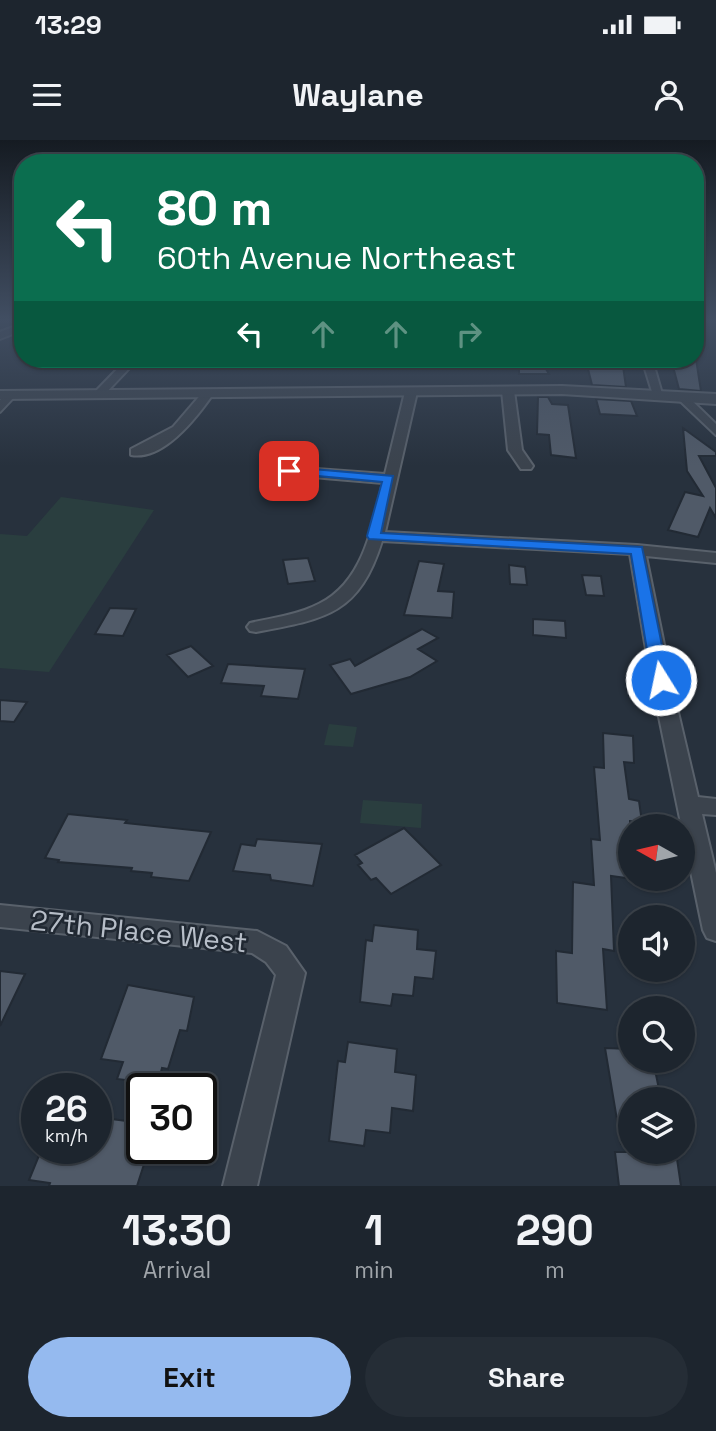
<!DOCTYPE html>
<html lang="en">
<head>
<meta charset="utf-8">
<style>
	body { margin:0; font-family:"Space Grotesk",sans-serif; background:#252d36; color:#f1f3f6; height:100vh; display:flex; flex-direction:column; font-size:26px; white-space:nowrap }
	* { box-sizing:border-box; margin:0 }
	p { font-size:23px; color:#a0a5aa }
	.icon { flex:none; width:38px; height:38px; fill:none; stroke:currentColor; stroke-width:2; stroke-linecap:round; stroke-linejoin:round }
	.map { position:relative; height:1046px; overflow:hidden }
	.drawer { display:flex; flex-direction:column; background:#1d252e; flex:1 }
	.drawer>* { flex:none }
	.hud { position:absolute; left:14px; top:14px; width:690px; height:214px; border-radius:28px; box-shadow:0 2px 5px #0004,0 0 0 2px #3b424a; background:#0b6e4f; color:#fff; overflow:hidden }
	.needle { width:46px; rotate:278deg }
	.fabs { position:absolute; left:618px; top:674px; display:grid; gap:14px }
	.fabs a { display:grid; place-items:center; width:77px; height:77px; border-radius:50%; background:#1d252e; box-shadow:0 2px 5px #0004,0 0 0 2px #3b424a; font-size:35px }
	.speed { position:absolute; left:21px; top:933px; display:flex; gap:14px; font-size:35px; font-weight:700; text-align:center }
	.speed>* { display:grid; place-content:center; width:91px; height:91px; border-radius:50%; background:#1d252e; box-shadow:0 2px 5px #0004,0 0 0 2px #3b424a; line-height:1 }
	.speed small { font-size:18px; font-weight:400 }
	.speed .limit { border:4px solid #111; border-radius:10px; background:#fff; color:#111 }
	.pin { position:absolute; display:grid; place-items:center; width:60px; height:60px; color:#fff; margin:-30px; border-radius:14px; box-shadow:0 4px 10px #0006 }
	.me { position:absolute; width:77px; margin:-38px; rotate:350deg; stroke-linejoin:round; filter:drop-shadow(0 0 5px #0008) }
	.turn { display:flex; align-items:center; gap:24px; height:147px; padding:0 28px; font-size:32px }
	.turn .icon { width:91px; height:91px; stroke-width:2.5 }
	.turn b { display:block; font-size:49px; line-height:60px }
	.lanes { display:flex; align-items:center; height:66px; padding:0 28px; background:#0003; justify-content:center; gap:35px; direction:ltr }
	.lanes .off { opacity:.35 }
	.eta { display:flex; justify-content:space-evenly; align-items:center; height:119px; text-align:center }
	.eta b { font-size:42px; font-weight:800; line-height:49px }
	.primary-button { display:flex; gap:14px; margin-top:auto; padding:14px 28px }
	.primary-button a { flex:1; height:80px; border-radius:42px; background:#95baef; color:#111; font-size:28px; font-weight:800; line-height:80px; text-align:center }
	.primary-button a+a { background:#252d36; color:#f1f3f6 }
	.status { display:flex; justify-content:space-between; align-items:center; height:49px; padding:0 35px; background:#1d252e; direction:ltr }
	.status svg { height:19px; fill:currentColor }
	header { display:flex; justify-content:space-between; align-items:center; height:91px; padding:0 28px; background:#1d252e; font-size:32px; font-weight:800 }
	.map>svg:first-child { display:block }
</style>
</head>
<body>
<div class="status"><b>13:29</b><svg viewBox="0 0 49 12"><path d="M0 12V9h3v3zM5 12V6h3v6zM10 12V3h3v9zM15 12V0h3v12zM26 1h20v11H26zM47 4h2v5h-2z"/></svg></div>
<header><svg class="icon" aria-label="menu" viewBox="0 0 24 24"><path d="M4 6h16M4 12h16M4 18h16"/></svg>Waylane<svg class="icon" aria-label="person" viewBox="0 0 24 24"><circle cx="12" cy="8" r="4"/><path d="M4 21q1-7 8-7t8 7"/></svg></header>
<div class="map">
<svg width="716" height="1046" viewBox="0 0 716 1046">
	<rect width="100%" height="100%" fill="#27313d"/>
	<!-- green -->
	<path fill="#2a3e3f" d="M61 357 154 370 49 532 0 528V394L27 396Z
		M329 584 357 587 353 607 324 605Z
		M363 660 422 664 421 688 360 683Z"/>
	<!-- building -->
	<path fill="#505a68" stroke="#222a34" stroke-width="2" d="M519 219H540L549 234H519Z
		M595 219H622L626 247 592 245 587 225H597Z
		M671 219H696L701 251 679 249Z
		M538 257H548L552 264 568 265 576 318 551 315 549 295 537 294Z
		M596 259 631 261 637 276 600 274Z
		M683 288 716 312V316H699L716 348V378L710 368 698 397 668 390 685 352 703 356 687 331Z
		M308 418 315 441 288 444 283 420Z
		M419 421 444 424 438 451 454 452 452 478 404 475Z
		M509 425 525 427 527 445 510 444Z
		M582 435 601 436 604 456 586 455Z
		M110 468 136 469 123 496 95 494Z
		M533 479 565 481 566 498 533 495Z
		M422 489 438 498 418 509 437 521 410 537 351 554 330 525 350 519 355 526Z
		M191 506 213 526 188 537 167 515Z
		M228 524 305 529 298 559 261 556 264 546 221 543Z
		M0 560 27 562 14 582 0 581Z
		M603 593 633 596 634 623 624 622 629 659 639 661 642 682 630 681V715H624L626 738 611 736 614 811 603 809 607 870 557 863 556 811 572 813 573 742 594 745 591 699 600 700 594 627 604 628Z
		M68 674 127 680 125 683 211 692 189 741 151 737 152 733 131 731 132 728 58 722 59 720 45 718Z
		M404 688 441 725 391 754 376 738 371 740 358 725 362 723 355 715Z
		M257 699 322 704 313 746 271 740 270 735 233 731 241 704 255 706Z
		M374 785 418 790 417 809 436 811 433 839 415 837 413 856 393 854 391 866 360 862 366 800 372 801Z
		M0 831 25 834 0 886Z
		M128 845 194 857 187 891 180 890 168 929 162 928 158 944 117 939 123 922 101 919Z
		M348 902 397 909 395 932 416 935 413 971 392 968 390 993 366 990 364 1006 329 1001 338 921 345 922Z
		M605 908 630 909V920H653L661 959H630V1004H621Z
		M96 977 142 983V1008H147V1015L137 1046H49L50 1043 29 1040 42 1008H96Z
		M615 1012H676L681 1046H619Z"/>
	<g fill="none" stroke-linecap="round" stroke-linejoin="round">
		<!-- minor casing -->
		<g stroke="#59616b" stroke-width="4">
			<path id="minor" d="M23 183V190L0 199V192Z
				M127 219H138L103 256H95V252Z
				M642 219H652L663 257 653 255Z
				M508 248 514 251 522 310 533 326 531 329H521L508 310 502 251Z
				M411 249 417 252 385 392 637 405 716 413V423L646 416 671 539 668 543 661 545 651 539 630 414 382 401C359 475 325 479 256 492L250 491 247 487 250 483C271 478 292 476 312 467 363 447 371 390 383 343L289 335 282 331 289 327 385 334 405 252Z
				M203 252 213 254C197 277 164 321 131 315V309L173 287Z
				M6 253 16 255 0 272V260Z
				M677 254H685L716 284V295L677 258Z
				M668 565 678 572 698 657 716 659V675L702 674 716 733V801L707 798 703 790 658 572Z
				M0 765 257 791 286 806 305 833 257 1046H223L276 835 266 822 252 813 0 787Z"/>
		</g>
		<!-- tertiary casing -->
		<g stroke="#59616b" stroke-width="4">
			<path id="tertiary" d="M562 246 716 254V264L562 254 0 259V251Z"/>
		</g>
		<!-- minor -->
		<use href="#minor" fill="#3b434d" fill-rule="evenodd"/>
		<!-- tertiary -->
		<use href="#tertiary" fill="#3b434d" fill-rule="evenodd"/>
	</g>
	<!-- sky -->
	<linearGradient id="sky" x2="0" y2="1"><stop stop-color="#151b22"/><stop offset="0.55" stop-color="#414e62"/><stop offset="1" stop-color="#414e62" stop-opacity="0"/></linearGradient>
	<rect width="716" height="326" fill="url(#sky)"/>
	<!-- route -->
	<path fill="#1a73e8" stroke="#114b97" stroke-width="2" d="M289 327 393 336 381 393 642 407 669 540 661 545 652 540 631 414 369 399 367 396 382 342 285 333V328Z"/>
	<g text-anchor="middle" stroke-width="5" stroke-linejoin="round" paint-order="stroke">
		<!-- near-street labels -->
		<g font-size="28" fill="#b7bec8" stroke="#202832">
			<text transform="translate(139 791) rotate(6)" y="10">27th Place West</text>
		</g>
	</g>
</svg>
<div class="fabs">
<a><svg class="needle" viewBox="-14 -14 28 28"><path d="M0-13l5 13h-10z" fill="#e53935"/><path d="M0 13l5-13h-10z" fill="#a0a5aa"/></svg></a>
<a><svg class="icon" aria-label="sound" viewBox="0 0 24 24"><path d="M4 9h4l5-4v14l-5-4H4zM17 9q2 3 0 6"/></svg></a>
<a><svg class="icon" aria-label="search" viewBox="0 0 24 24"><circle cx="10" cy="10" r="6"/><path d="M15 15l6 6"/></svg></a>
<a><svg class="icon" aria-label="layers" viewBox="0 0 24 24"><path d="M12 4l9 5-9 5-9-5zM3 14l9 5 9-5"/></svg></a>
</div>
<div class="speed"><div>26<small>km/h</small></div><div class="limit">30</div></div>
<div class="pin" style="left:289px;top:331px;background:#d93025"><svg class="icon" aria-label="arrive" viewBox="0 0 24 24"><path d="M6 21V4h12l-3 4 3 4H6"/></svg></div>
<svg class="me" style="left:661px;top:540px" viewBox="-20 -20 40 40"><circle r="17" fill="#1a73e8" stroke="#fff" stroke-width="3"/><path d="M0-11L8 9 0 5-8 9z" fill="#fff"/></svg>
<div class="hud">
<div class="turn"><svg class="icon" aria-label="left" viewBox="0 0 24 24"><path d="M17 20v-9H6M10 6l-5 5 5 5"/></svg><div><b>80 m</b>60th Avenue Northeast</div></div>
<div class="lanes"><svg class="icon" aria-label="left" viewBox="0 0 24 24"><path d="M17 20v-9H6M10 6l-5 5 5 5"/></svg><svg class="icon off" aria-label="ahead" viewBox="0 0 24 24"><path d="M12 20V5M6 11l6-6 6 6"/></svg><svg class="icon off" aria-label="ahead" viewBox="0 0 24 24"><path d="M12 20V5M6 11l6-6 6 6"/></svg><svg class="icon off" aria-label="right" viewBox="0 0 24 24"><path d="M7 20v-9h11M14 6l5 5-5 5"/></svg></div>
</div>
</div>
<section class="drawer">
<div class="eta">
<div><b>13:30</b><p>Arrival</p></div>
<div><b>1</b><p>min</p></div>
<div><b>290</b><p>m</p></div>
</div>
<div class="primary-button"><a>Exit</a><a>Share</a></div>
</section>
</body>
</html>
